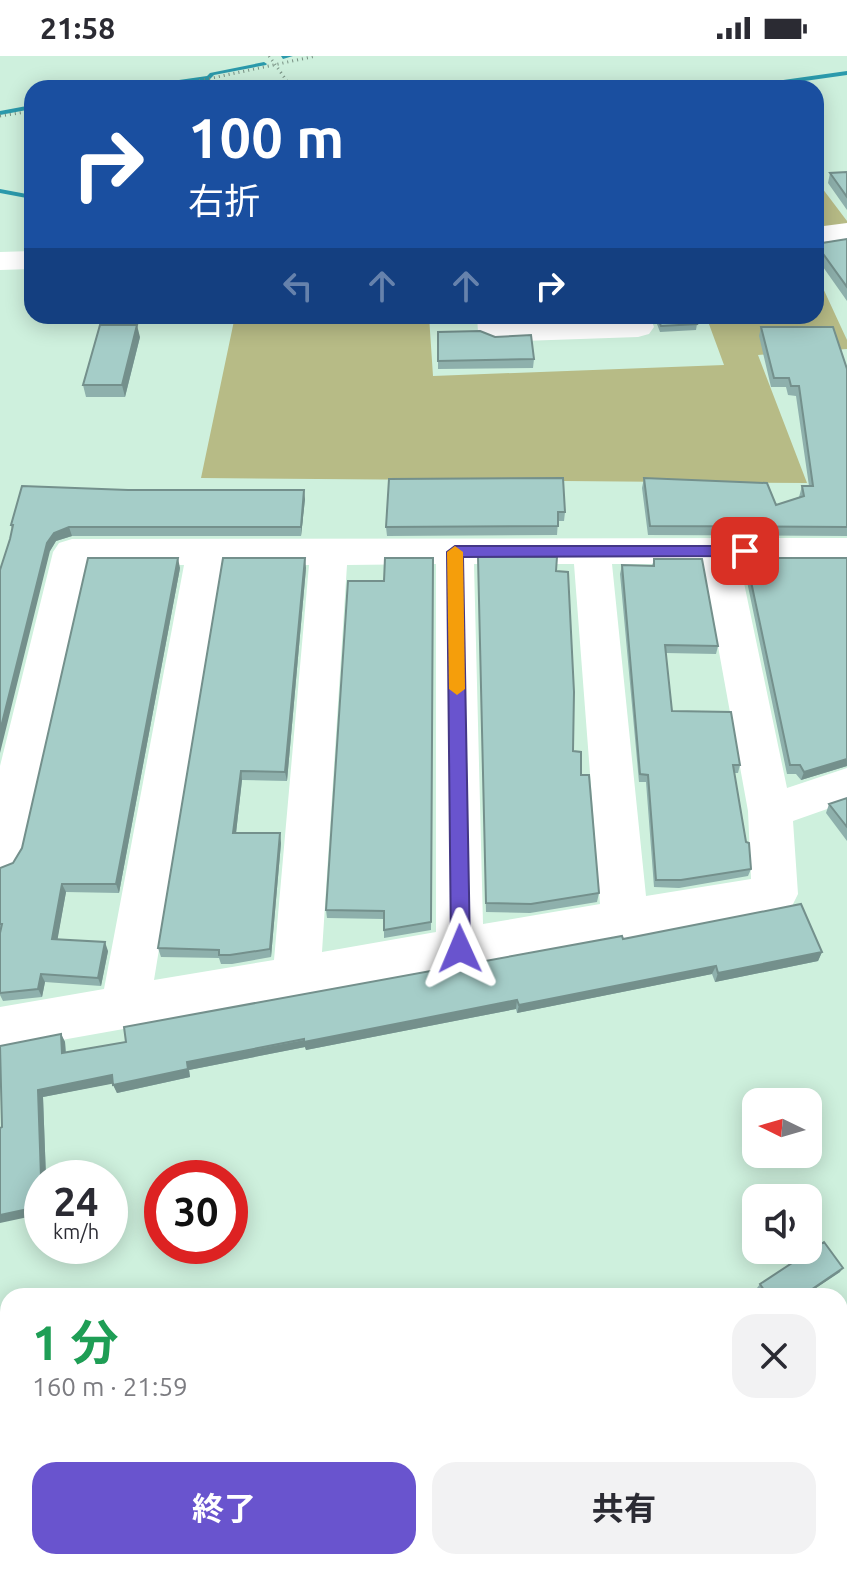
<!DOCTYPE html>
<html lang="ja">
<head>
<meta charset="utf-8">
<style>
	body { margin:0; font-family:Ubuntu,"Noto Sans JP",sans-serif; background:#f2f2f3; color:#2b2b33; height:100vh; display:flex; flex-direction:column; font-size:30px; white-space:nowrap }
	* { box-sizing:border-box; margin:0 }
	p { font-size:26px; color:#7c7c81 }
	.icon { flex:none; width:44px; height:44px; fill:none; stroke:currentColor; stroke-width:2; stroke-linecap:round; stroke-linejoin:round }
	.map { position:relative; flex:1; overflow:hidden }
	.side { position:absolute; left:0px; top:1232px; width:848px; height:282px; display:flex; flex-direction:column; background:#fff; border-radius:24px 24px 0 0; box-shadow:0 4px 20px #0003 }
	.side>* { flex:none }
	.guide { position:absolute; left:24px; top:24px; width:800px; height:244px; border-radius:24px; box-shadow:0 4px 20px #0003; background:#1a4fa0; color:#fff; overflow:hidden }
	.needle { width:52px; rotate:275deg }
	.controls { position:absolute; left:742px; top:1032px; display:grid; gap:16px }
	.controls a { display:grid; place-items:center; width:80px; height:80px; border-radius:16px; background:#fff; box-shadow:0 4px 20px #0003; font-size:40px }
	.speed { position:absolute; left:24px; top:1104px; display:flex; gap:16px; font-size:40px; font-weight:700; text-align:center }
	.speed>* { display:grid; place-content:center; width:104px; height:104px; border-radius:50%; background:#fff; box-shadow:0 4px 20px #0003; line-height:1 }
	.speed small { font-size:20px; font-weight:400 }
	.speed .limit { border:12px solid #d22; background:#fff; color:#111 }
	.pin { position:absolute; display:grid; place-items:center; width:68px; height:68px; color:#fff; margin:-34px; border-radius:16px; box-shadow:0 4px 12px #0006 }
	.me { position:absolute; width:88px; margin:-44px; rotate:359deg; stroke-linejoin:round; filter:drop-shadow(0 0 6px #0008) }
	.turn { display:flex; align-items:center; gap:28px; height:168px; padding:0 32px; font-size:36px }
	.turn .icon { width:104px; height:104px; stroke-width:2.5 }
	.turn b { display:block; font-size:56px; line-height:68px }
	.lanes { display:flex; align-items:center; height:76px; padding:0 32px; background:#0003; justify-content:center; gap:40px; direction:ltr }
	.lanes .off { opacity:.35 }
	.round { display:grid; place-items:center; flex:none; width:84px; height:84px; border-radius:24px; background:#f2f2f3 }
	.headline { display:flex; align-items:center; justify-content:space-between; height:136px; padding:0 32px }
	h1 { font-size:48px; font-weight:700; line-height:60px; color:#1e9e55 }
	.cta { display:flex; gap:16px; margin-top:auto; padding:16px 32px }
	.cta a { flex:1; height:92px; border-radius:24px; background:#6954ce; color:#fff; font-size:32px; font-weight:700; line-height:92px; text-align:center }
	.cta a+a { background:#f2f2f3; color:#2b2b33 }
	.status { display:flex; justify-content:space-between; align-items:center; height:56px; padding:0 40px; background:#fff; direction:ltr }
	.status svg { height:22px; fill:currentColor }
	.map>svg:first-child { display:block }
</style>
</head>
<body>
<div class="status"><b>21:58</b><svg viewBox="0 0 49 12"><path d="M0 12V9h3v3zM5 12V6h3v6zM10 12V3h3v9zM15 12V0h3v12zM26 1h20v11H26zM47 4h2v5h-2z"/></svg></div>
<div class="map">
<svg width="847" height="1513" viewBox="0 0 847 1513">
	<rect width="100%" height="100%" fill="#cef0dd"/>
	<!-- green -->
	<path fill="#b7bb86" d="M816 124 847 165V170L816 172Z
		M816 217 847 284V293L758 299 807 427 201 422 235 260H429L433 320 724 309 706 260H816Z"/>
	<g fill="none" stroke-linecap="round" stroke-linejoin="round">
		<!-- stream -->
		<path fill="#2b9aac" fill-rule="evenodd" d="M281 0H293L283 3Z
			M264 6 267 8 266 9 214 19 209 24 151 32H134L137 30 207 20 210 17Z
			M847 15V19L754 32H737L740 30Z
			M32 49V53L0 59V55Z
			M0 133 32 139V143L0 137Z"/>
		<!-- path -->
		<path stroke="#778f82" stroke-width="3" stroke-dasharray="1 4" stroke-linecap="butt" d="M269 0 292 32
			M165 32 316 0
			M0 60 32 55"/>
		<!-- street -->
		<path fill="#fff" fill-rule="evenodd" d="M847 167V185L816 189V171Z
			M32 195V213L0 214V196Z
			M477 260H509V266L650 260 654 271 649 278 638 281 494 286 483 283 478 276Z
			M847 482V508H740L787 732 847 712V746L793 765 798 838 791 852 775 857 0 995V951L104 933 184 509H88L23 800 16 813 0 819V710L53 496 59 487 72 483ZM436 508V876L322 896 347 509ZM474 508H574L600 848 483 868ZM612 508H703L748 755 751 823 646 840ZM222 509H309L274 904 154 924Z"/>
	</g>
	<!-- wall -->
	<path fill="#8eb0ac" d="M847 116V154L828 127 830 117Z
		M847 183V245L816 201V187Z
		M654 260H694L697 268 696 274 660 276Z
		M761 271 847 313V480L648 479 642 432 644 422 776 449 799 441 802 430H809L796 340 788 339 786 331H771L759 280Z
		M438 276 534 303 533 312 438 313Z
		M140 281 125 341H86L83 329Z
		M305 443 301 480H72L56 485 50 495 10 483 12 473 11 469Z
		M565 456 564 465H558L557 479 387 480 386 471Z
		M478 501 556 515 573 695 581 719 599 837 597 846 530 857 486 856Z
		M433 502 431 874 384 882V863L327 862 326 854 384 525Z
		M746 502H847V710L801 724 796 718H787L744 511Z
		M654 503 718 590 716 598 666 597 672 655 740 709 738 717H734L751 813 748 820 679 832 654 831 646 726H639L620 518 622 509 652 510Z
		M180 512 119 837 66 836 57 884 108 895 101 930 45 926 42 941 3 945 0 939V812L13 807Z
		M306 512 287 725 242 724 236 777 281 787 271 901 232 908H221L219 902 161 901 158 892Z
		M847 742V785L826 757 829 748Z
		M623 883 822 896 818 905 715 926 712 918 517 957 516 953 306 994 305 991 189 1014 190 1021 117 1037 113 1027 43 1041 46 1122H42L2 1071 61 978 65 986 66 997 126 986Z
		M840 1216 804 1240H763L757 1232 760 1228Z
		M700 1506H804L791 1513H704Z"/>
	<!-- shaded-wall -->
	<path fill="#74908c" d="M137 269 140 281 125 341 122 329Z
		M304 434 305 443 301 480V471Z
		M69 471 72 480 56 485 50 495 0 697V675L47 487 54 477Z
		M178 502 180 512 119 837 116 828Z
		M305 502 306 512 287 725 285 716Z
		M847 703V710L801 724 804 716Z
		M241 715 242 724 235 786 233 777Z
		M280 777 281 787 271 901 270 893Z
		M62 828 66 836 56 892 52 883Z
		M105 886 108 895 101 930 98 922Z
		M822 896 818 905 715 926 718 917Z
		M716 910 712 918 517 957 519 949Z
		M41 918 45 926 42 941 38 933Z
		M517 944 516 953 306 994 305 991 189 1014 190 1021 117 1037 113 1029 187 1006Z
		M61 978 65 986 66 1005 62 997Z
		M112 1019 116 1027 43 1041 46 1122H42V1139L38 1034Z
		M42 1150V1158L0 1167V1159Z
		M843 1212 840 1216 804 1240H802Z"/>
	<!-- building -->
	<path fill="#a5cdc8" stroke="#74908c" stroke-width="2" d="M847 116V141L830 117Z
		M847 183V231L816 188Z
		M657 260H694L697 268 661 270Z
		M100 269H137L122 329H83Z
		M761 271H833L847 313V471L650 470 644 422 767 427 776 449 804 440 802 430H813L799 330H791L789 322H774Z
		M480 275 495 281 531 279 534 303 438 305V276Z
		M563 422 565 456H558V470L386 471 389 423Z
		M22 430 128 434H304L301 471H69L54 477 47 487 0 675V514L10 483 13 469H11Z
		M478 501H557L556 515 568 516 574 636 573 695 581 696V719H589L599 837 531 848 486 847Z
		M88 502H178L116 828H62L52 883 105 886 98 922 41 918 38 933 0 937V877L2 868H0V812L13 807 22 792Z
		M223 502H305L285 716 241 715 233 777H280L270 893 230 899H219V894L158 892Z
		M385 502H433L431 866 384 874V855L326 854 348 525H384Z
		M746 502H847V703L804 716 800 709H790Z
		M654 503H702L718 590 665 589 672 655 731 656 740 709H733L746 786 749 787 751 813 681 824H656L648 719 640 718 622 509 654 510Z
		M847 742V771L829 748Z
		M801 848 822 896 718 917 716 910 519 949 517 944 304 986V983L187 1006 188 1013 113 1029 112 1019 38 1034 42 1150 0 1159V1072L2 1071 0 990 61 978 62 997 126 986 124 971 622 880 623 883Z
		M824 1186 843 1212 802 1240H768L760 1228Z
		M840 1458 847 1471V1482L840 1486Z
		M706 1506H804L791 1513H710Z"/>
	<!-- route -->
	<path fill="#6954ce" stroke="#443786" stroke-width="2" d="M455 490H745L752 495 745 500 463 501 470 893 467 899 460 902 453 899 451 893 447 496Z"/>
	<!-- slow -->
	<path fill="#f59e0b" d="M455 490 463 496 465 633 457 639 449 633 447 496Z"/>
</svg>
<div class="controls">
<a><svg class="needle" viewBox="-14 -14 28 28"><path d="M0-13l5 13h-10z" fill="#e53935"/><path d="M0 13l5-13h-10z" fill="#7c7c81"/></svg></a>
<a><svg class="icon" aria-label="sound" viewBox="0 0 24 24"><path d="M4 9h4l5-4v14l-5-4H4zM17 9q2 3 0 6"/></svg></a>
</div>
<div class="speed"><div>24<small>km/h</small></div><div class="limit">30</div></div>
<div class="pin" style="left:745px;top:495px;background:#d93025"><svg class="icon" aria-label="arrive" viewBox="0 0 24 24"><path d="M6 21V4h12l-3 4 3 4H6"/></svg></div>
<svg class="me" style="left:460px;top:893px" viewBox="-20 -20 40 40"><path d="M0-17L14 15 0 8-14 15z" fill="#6954ce" stroke="#fff" stroke-width="4"/></svg>
<div class="guide">
<div class="turn"><svg class="icon" aria-label="right" viewBox="0 0 24 24"><path d="M7 20v-9h11M14 6l5 5-5 5"/></svg><div><b>100 m</b>右折</div></div>
<div class="lanes"><svg class="icon off" aria-label="left" viewBox="0 0 24 24"><path d="M17 20v-9H6M10 6l-5 5 5 5"/></svg><svg class="icon off" aria-label="ahead" viewBox="0 0 24 24"><path d="M12 20V5M6 11l6-6 6 6"/></svg><svg class="icon off" aria-label="ahead" viewBox="0 0 24 24"><path d="M12 20V5M6 11l6-6 6 6"/></svg><svg class="icon" aria-label="right" viewBox="0 0 24 24"><path d="M7 20v-9h11M14 6l5 5-5 5"/></svg></div>
</div>
<section class="side">
<div class="headline"><div><h1>1 分</h1><p>160 m · 21:59</p></div><a class="round"><svg class="icon" aria-label="close" viewBox="0 0 24 24"><path d="M6 6l12 12M18 6L6 18"/></svg></a></div>
<div class="cta"><a>終了</a><a>共有</a></div>
</section>
</div>
</body>
</html>
